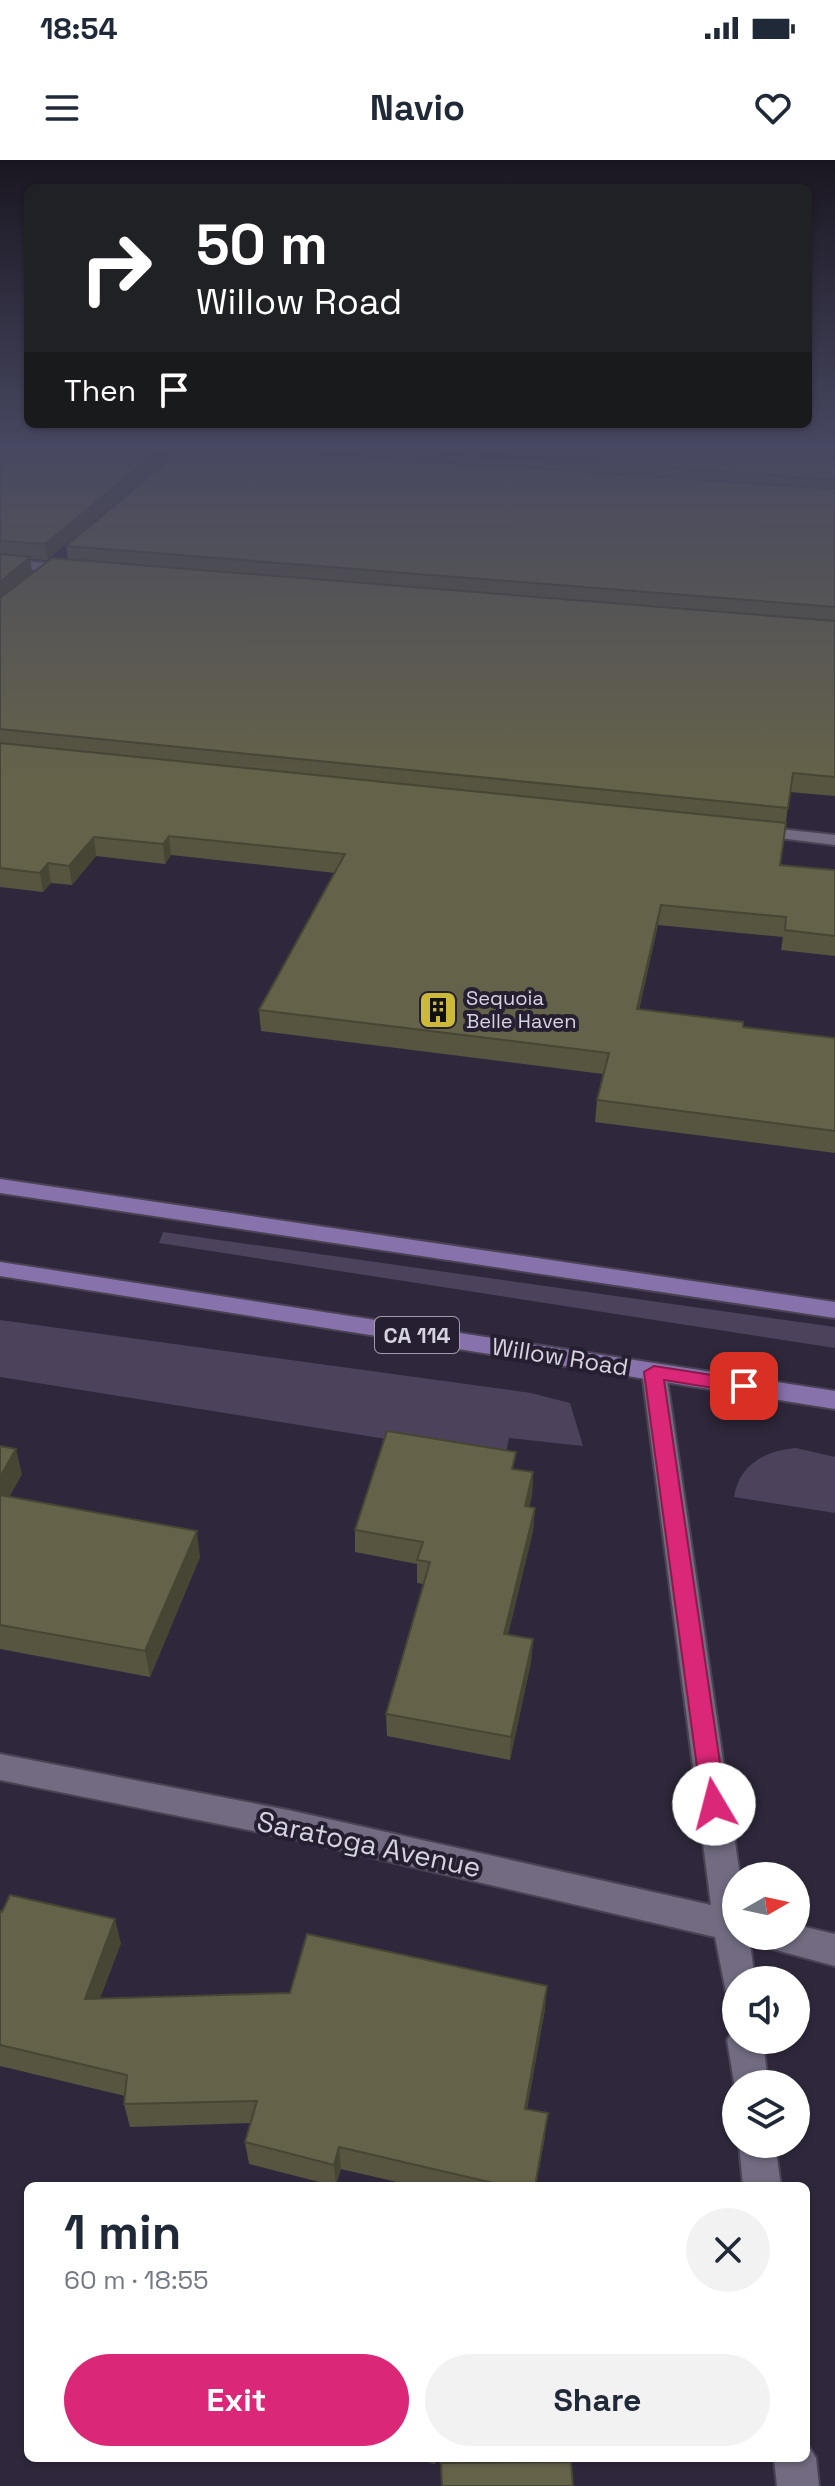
<!DOCTYPE html>
<html lang="en">
<head>
<meta charset="utf-8">
<style>
	body { margin:0; font-family:"Space Grotesk",sans-serif; background:#f2f2f3; color:#1f2937; height:100vh; display:flex; flex-direction:column; font-size:30px; white-space:nowrap }
	* { box-sizing:border-box; margin:0 }
	p { font-size:26px; color:#747a83 }
	.icon { flex:none; width:44px; height:44px; fill:none; stroke:currentColor; stroke-width:2; stroke-linecap:round; stroke-linejoin:round }
	.map { position:relative; flex:1; overflow:hidden }
	.panel { position:absolute; left:24px; top:2022px; width:786px; height:280px; display:flex; flex-direction:column; background:#fff; border-radius:12px; box-shadow:0 2px 6px #0004 }
	.panel>* { flex:none }
	.guide { position:absolute; left:24px; top:24px; width:788px; height:244px; border-radius:12px; box-shadow:0 2px 6px #0004; background:#202124; color:#fff; overflow:hidden }
	.needle { width:52px; rotate:81deg }
	.controls { position:absolute; left:722px; top:1702px; display:grid; gap:16px }
	.controls a { display:grid; place-items:center; width:88px; height:88px; border-radius:50%; background:#fff; box-shadow:0 2px 6px #0004; font-size:40px }
	.pin { position:absolute; display:grid; place-items:center; width:68px; height:68px; color:#fff; margin:-34px; border-radius:16px; box-shadow:0 4px 12px #0006 }
	.me { position:absolute; width:88px; margin:-44px; rotate:352deg; stroke-linejoin:round; filter:drop-shadow(0 0 6px #0008) }
	.turn { display:flex; align-items:center; gap:28px; height:168px; padding:0 40px; font-size:36px }
	.turn .icon { width:104px; height:104px; stroke-width:2.5 }
	.turn b { display:block; font-size:56px; line-height:68px }
	.then { display:flex; align-items:center; height:76px; padding:0 40px; background:#0003; gap:16px; font-size:30px }
	.round { display:grid; place-items:center; flex:none; width:84px; height:84px; border-radius:42px; background:#f2f2f3 }
	.head { display:flex; align-items:center; justify-content:space-between; height:136px; padding:0 40px }
	h1 { font-size:48px; font-weight:700; line-height:60px }
	.primary-button { display:flex; gap:16px; margin-top:auto; padding:16px 40px }
	.primary-button a { flex:1; height:92px; border-radius:48px; background:#db2777; color:#fff; font-size:32px; font-weight:700; line-height:92px; text-align:center }
	.primary-button a+a { background:#f2f2f3; color:#1f2937 }
	.status { display:flex; justify-content:space-between; align-items:center; height:56px; padding:0 40px; background:#fff; direction:ltr }
	.status svg { height:22px; fill:currentColor }
	header { display:flex; justify-content:space-between; align-items:center; height:104px; padding:0 40px; background:#fff; font-size:36px; font-weight:700 }
	.map>svg:first-child { display:block }
</style>
</head>
<body>
<div class="status"><b>18:54</b><svg viewBox="0 0 49 12"><path d="M0 12V9h3v3zM5 12V6h3v6zM10 12V3h3v9zM15 12V0h3v12zM26 1h20v11H26zM47 4h2v5h-2z"/></svg></div>
<header><svg class="icon" aria-label="menu" viewBox="0 0 24 24"><path d="M4 6h16M4 12h16M4 18h16"/></svg>Navio<svg class="icon" aria-label="heart" viewBox="0 0 24 24"><path d="M12 20l-8-8c-3-5 5-10 8-4 3-6 11-1 8 4z"/></svg></header>
<div class="map">
<svg width="835" height="2326" viewBox="0 0 835 2326">
	<rect width="100%" height="100%" fill="#2f283c"/>
	<!-- green -->
	<path fill="#4c425c" d="M163 1072 835 1167V1188L159 1083Z
		M0 1160 531 1233 570 1243 583 1286 509 1278 505 1298 0 1217Z
		M796 1288 835 1297V1353L734 1337C739 1304 765 1291 796 1288Z"/>
	<g fill="none" stroke-linecap="round" stroke-linejoin="round">
		<!-- minor casing -->
		<g stroke="#494353" stroke-width="4">
			<path id="minor" d="M107 288H160L214 295 209 298Z
				M0 399 73 405 79 409 73 413 0 407Z
				M754 666 835 675V685L748 674 746 671Z
				M654 1203 663 1206 666 1212 740 1716H736V1776H749L755 1820H736V1836L726 1832 715 1777 288 1678 0 1620V1594L288 1650 711 1745 642 1212 645 1206Z
				M796 1765 835 1774V1806L765 1787 760 1776H796Z
				M736 1866V1880H763L768 1924H736V1934L727 1880Z
				M739 1984H775L781 2026H743Z
				M806 2282 816 2298 819 2326H777L774 2298H806Z"/>
		</g>
		<!-- major casing -->
		<g stroke="#494353" stroke-width="4">
			<path id="major" d="M0 1019 835 1142V1158L0 1033Z
				M0 1102 835 1231V1249L0 1116Z"/>
		</g>
		<!-- minor -->
		<use href="#minor" fill="#726b81" fill-rule="evenodd"/>
		<!-- major -->
		<use href="#major" fill="#8872ac" fill-rule="evenodd"/>
	</g>
	<!-- wall -->
	<path fill="#575440" d="M0 288H168L169 298 47 400 30 399 32 412 68 400 66 386 239 288H835V636L790 632 780 705 835 710V796L781 790 783 777 658 765 639 850 743 867 835 878V993L595 962 597 940 603 914 261 871 259 850 335 713 171 695 165 704 96 696 72 725 51 723 43 732 0 727Z
		M0 1286 22 1314 9 1337 200 1397 150 1517 0 1489Z
		M515 1309 533 1312 532 1335 529 1347 535 1348 533 1371 508 1474 533 1479 531 1502 510 1600 387 1576 386 1554 423 1424 417 1423V1404L355 1392V1370Z
		M0 1751 121 1783 100 1838 545 1849 527 1949 545 1976 536 2026H414L341 2009 335 2026 249 2004 245 1982 251 1963 130 1967 124 1944 125 1936 0 1906Z
		M411 2298H436L435 2304Z"/>
	<!-- shaded-wall -->
	<path fill="#474534" d="M162 288H168L169 298 47 400 45 384Z
		M30 397 32 412 0 440V422Z
		M169 676 171 695 165 704 163 684Z
		M94 677 96 696 72 725 69 706Z
		M48 703 51 723 43 732 40 713Z
		M661 745 658 765 634 870 637 849Z
		M16 1289 22 1314 0 1354V1317Z
		M533 1312 532 1335 523 1369 525 1346Z
		M535 1348 533 1371 503 1496 504 1474Z
		M197 1371 200 1397 150 1517 145 1491Z
		M533 1479 531 1502 510 1600 511 1577Z
		M115 1759 121 1783 91 1862 85 1839Z
		M547 1826 545 1849 523 1971 525 1949Z
		M339 1987 341 2009 336 2026 334 2005Z"/>
	<!-- building -->
	<path fill="#65624a" stroke="#474534" stroke-width="2" d="M0 288H162L45 384 0 381Z
		M184 288H237L835 329V447L66 386Z
		M420 288H835V320Z
		M0 394 30 397 0 422Z
		M52 398 835 461V617L793 613 788 648 0 569V438Z
		M0 583 786 663 780 705 835 710V776L785 770 786 757 661 745 637 849 743 862V867L835 878V971L597 940 609 893 259 850 345 694 169 676 163 684 94 677 69 706 48 703 40 713 0 708Z
		M387 1271 516 1292 512 1309 533 1312 525 1346 535 1348 504 1474 533 1479 511 1577 386 1554 430 1402 417 1400 423 1382 355 1370Z
		M0 1286 16 1289 0 1317Z
		M0 1335 197 1371 145 1491 0 1465Z
		M10 1735 115 1759 85 1839 290 1833 307 1774 547 1826 525 1949 548 1953 535 2026H506L339 1987 334 2005 245 1982 257 1941 124 1944 127 1915 0 1885V1751L2 1752Z
		M571 2302 573 2326H442L441 2303Z"/>
	<!-- sky -->
	<linearGradient id="sky" x2="0" y2="1"><stop stop-color="#1a1621"/><stop offset="0.47" stop-color="#474861"/><stop offset="1" stop-color="#474861" stop-opacity="0"/></linearGradient>
	<rect width="835" height="614" fill="url(#sky)"/>
	<!-- route -->
	<path fill="#db2777" stroke="#8e194d" stroke-width="2" d="M654 1206 744 1220 754 1226 744 1233 664 1220 726 1644 722 1651 714 1654 705 1651 702 1644 644 1212Z"/>
	<!-- icons -->
	<defs>
		<g id="building-square" transform="scale(2)"><rect x="-9" y="-9" width="18" height="18" rx="4" fill="#ccb939" stroke="#261f31"/><path d="M-4-6H4V6H1V3H-1V6H-4ZM-2.5-4.3h1.7v1.8h-1.7ZM.8-4.3h1.7v1.8H.8ZM-2.5-1h1.7V.8h-1.7ZM.8-1h1.7V.8H.8Z" fill="#111"/></g>
	</defs>
	<g fill-rule="evenodd">
		<use href="#building-square" x="438" y="850"/>
	</g>
	<g text-anchor="middle" stroke-width="8" stroke-linejoin="round" paint-order="stroke">
		<!-- far-poi labels -->
		<g font-size="20" fill="#d6d2df" stroke="#261f31" text-anchor="start">
			<text x="466" y="845">Sequoia<tspan x="466" dy="23">Belle Haven</tspan></text>
		</g>
		<!-- shield labels -->
		<rect fill="#261f31" stroke="#a19cab" stroke-width="2" x="375" y="1157" width="84" height="36" rx="6"/>
		<g font-size="22" font-weight="bold" fill="#d6d2df">
			<text x="417" y="1183">CA 114</text>
		</g>
		<!-- street labels -->
		<g font-size="24" fill="#d6d2df" stroke="#261f31">
			<text transform="translate(560 1197) rotate(9)" y="8">Willow Road</text>
		</g>
		<!-- near-street labels -->
		<g font-size="28" fill="#d6d2df" stroke="#261f31">
			<text transform="translate(369 1684) rotate(12)" y="10">Saratoga Avenue</text>
		</g>
	</g>
</svg>
<div class="controls">
<a><svg class="needle" viewBox="-14 -14 28 28"><path d="M0-13l5 13h-10z" fill="#e53935"/><path d="M0 13l5-13h-10z" fill="#747a83"/></svg></a>
<a><svg class="icon" aria-label="sound" viewBox="0 0 24 24"><path d="M4 9h4l5-4v14l-5-4H4zM17 9q2 3 0 6"/></svg></a>
<a><svg class="icon" aria-label="layers" viewBox="0 0 24 24"><path d="M12 4l9 5-9 5-9-5zM3 14l9 5 9-5"/></svg></a>
</div>
<div class="pin" style="left:744px;top:1226px;background:#d93025"><svg class="icon" aria-label="arrive" viewBox="0 0 24 24"><path d="M6 21V4h12l-3 4 3 4H6"/></svg></div>
<svg class="me" style="left:714px;top:1644px" viewBox="-20 -20 40 40"><circle r="19" fill="#fff"/><path d="M0-13L10 11 0 6-10 11z" fill="#db2777"/></svg>
<div class="guide">
<div class="turn"><svg class="icon" aria-label="right" viewBox="0 0 24 24"><path d="M7 20v-9h11M14 6l5 5-5 5"/></svg><div><b>50 m</b>Willow Road</div></div>
<div class="then">Then<svg class="icon" aria-label="arrive" viewBox="0 0 24 24"><path d="M6 21V4h12l-3 4 3 4H6"/></svg></div>
</div>
<section class="panel">
<div class="head"><div><h1>1 min</h1><p>60 m · 18:55</p></div><a class="round"><svg class="icon" aria-label="close" viewBox="0 0 24 24"><path d="M6 6l12 12M18 6L6 18"/></svg></a></div>
<div class="primary-button"><a>Exit</a><a>Share</a></div>
</section>
</div>
</body>
</html>
